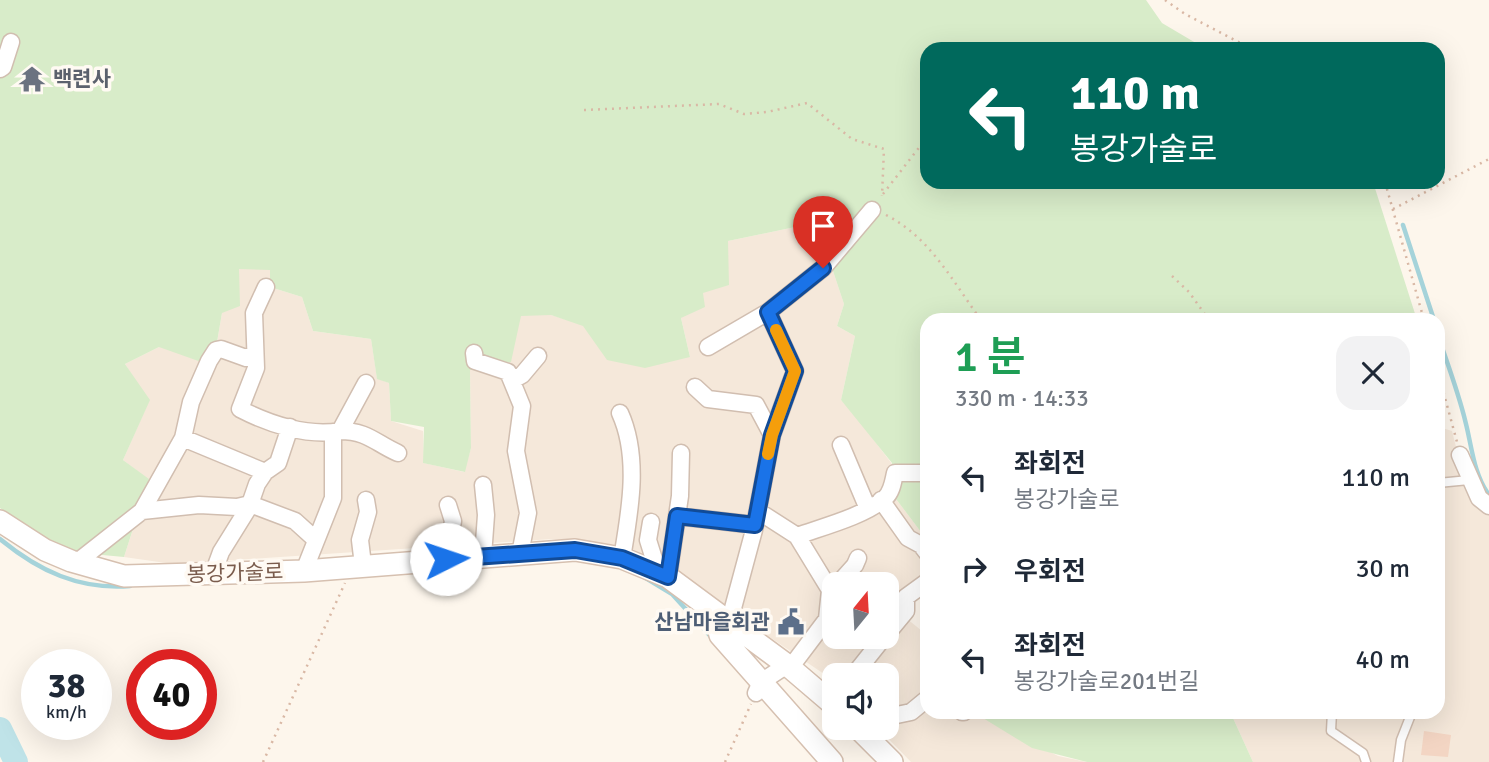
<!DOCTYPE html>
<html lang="ko">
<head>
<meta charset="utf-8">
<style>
	body { margin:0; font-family:Signika,"Noto Sans KR",sans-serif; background:#f2f2f3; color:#1f2937; height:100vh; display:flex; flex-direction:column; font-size:26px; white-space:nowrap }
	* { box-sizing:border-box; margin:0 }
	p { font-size:23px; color:#747a83 }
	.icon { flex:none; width:38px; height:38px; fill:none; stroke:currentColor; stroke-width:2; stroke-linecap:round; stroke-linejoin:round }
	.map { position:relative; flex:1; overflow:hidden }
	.drawer { position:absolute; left:920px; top:313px; width:525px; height:406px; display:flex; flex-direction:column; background:#fff; border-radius:21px; box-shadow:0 7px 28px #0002 }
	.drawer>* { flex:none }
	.hud { position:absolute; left:920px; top:42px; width:525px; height:147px; border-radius:21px; box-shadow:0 7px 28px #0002; background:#00695c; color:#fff; overflow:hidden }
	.needle { width:46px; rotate:18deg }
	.buttons { position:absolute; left:822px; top:572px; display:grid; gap:14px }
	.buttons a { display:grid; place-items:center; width:77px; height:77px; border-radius:14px; background:#fff; box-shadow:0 7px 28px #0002; font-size:35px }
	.speed { position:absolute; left:21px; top:649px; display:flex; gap:14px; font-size:35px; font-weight:700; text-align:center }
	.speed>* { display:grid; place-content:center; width:91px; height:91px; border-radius:50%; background:#fff; box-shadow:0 7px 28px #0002; line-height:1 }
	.speed small { font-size:18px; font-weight:400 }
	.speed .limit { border:10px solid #d22; background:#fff; color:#111 }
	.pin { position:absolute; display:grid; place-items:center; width:60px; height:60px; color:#fff; margin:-72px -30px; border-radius:50% 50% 50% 0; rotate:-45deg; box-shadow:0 0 7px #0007 }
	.pin .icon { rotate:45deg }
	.me { position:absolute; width:77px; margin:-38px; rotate:86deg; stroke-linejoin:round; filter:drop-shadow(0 0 5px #0008) }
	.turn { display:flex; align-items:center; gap:24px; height:147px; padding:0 35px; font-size:32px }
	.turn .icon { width:91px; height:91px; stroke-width:2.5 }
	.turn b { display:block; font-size:49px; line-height:60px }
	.round { display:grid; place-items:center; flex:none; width:74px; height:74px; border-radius:21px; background:#f2f2f3 }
	.overview { display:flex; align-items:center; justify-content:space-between; height:119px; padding:0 35px }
	h1 { font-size:42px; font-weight:600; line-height:52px; color:#1e9e55 }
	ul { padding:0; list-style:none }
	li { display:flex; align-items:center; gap:21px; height:91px; padding:0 35px }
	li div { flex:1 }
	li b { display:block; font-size:26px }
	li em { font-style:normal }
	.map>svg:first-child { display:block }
</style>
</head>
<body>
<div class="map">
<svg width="1489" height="762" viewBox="0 0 1489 762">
	<rect width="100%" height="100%" fill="#fdf6ec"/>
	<!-- residential -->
	<path fill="#f5e8da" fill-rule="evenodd" d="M834 223 842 240 830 262 844 304 837 326 855 336 841 400 851 410 892 464 893 495 927 540V582L901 614 927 635 928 712H1031L1027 717 980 715 1058 756 1087 762H911L878 728H887V676H835V684L824 674 661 563 624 545 552 539 173 564 124 557 149 480 123 460 149 401 125 364 159 347 217 342 222 313 239 269H271L270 287 302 297 313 331 371 339 377 378 389 383 391 421 423 431 424 463 464 472 471 448 470 370 520 315H551L690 357 681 318 702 293 728 241 795 227ZM835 584H887V637H835Z
		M1439 427 1452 431 1467 490 1489 514V762H1253L1233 718 1235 712H1438Z"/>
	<!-- green -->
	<path fill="#d8ecc9" d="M0 0H1146L1162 23 1206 49H928V182H1373L1417 320H928L927 540 893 495 892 463 841 400 855 336 837 326 844 304 830 262 841 240 834 223 795 227 728 241 729 285 703 293 705 307 681 318 690 357 645 368 607 360 583 326 551 315 521 316 511 362 470 370 471 448 465 472 423 463 424 427 391 421 389 383 377 379 371 339 313 331 302 297 270 287V270L239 269 240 306 222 313 217 342 204 363 159 347 125 364 150 400 123 460 149 479 124 557 70 552 28 530 0 508Z
		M1031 712H1235L1233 718 1253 762H1087L1032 748 978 715 1027 717Z"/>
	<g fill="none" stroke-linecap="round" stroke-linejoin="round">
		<!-- stream -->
		<path stroke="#a5d3da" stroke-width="4.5" d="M1403 225 1434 320
			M1438 336C1448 365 1459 394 1466 424 1472 448 1474 475 1489 495
			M0 539C39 571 79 590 130 586
			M644 577 672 594 713 639"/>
		<!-- river -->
		<path stroke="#bfe3e8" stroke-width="24" d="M0 729 16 762"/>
	</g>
	<!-- building -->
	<path fill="#f3d5c3" d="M1424 731 1451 735 1448 757 1421 755Z"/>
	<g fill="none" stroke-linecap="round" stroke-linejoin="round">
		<!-- lane casing -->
		<g stroke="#d1beb0" stroke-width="11">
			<path id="lane" d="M1438 483 1469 480
				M1332 712 1331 731 1363 753 1366 762
				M1398 762 1401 740 1412 712"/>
		</g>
		<!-- street casing -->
		<g stroke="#d1beb0" stroke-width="19">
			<path id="street" d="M0 69 3 67 11 42
				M266 287 254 313 256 368 240 409C269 424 308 437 340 431L366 383
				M708 347 768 312
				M474 353 475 361 508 372 522 406 516 451 528 513 520 554
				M513 380 522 375 538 356
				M695 387 708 399 756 405 772 435 754 530 729 623
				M620 413C640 457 630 511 622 558
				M340 431C368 431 375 443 398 453
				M772 435 795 371 768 312 823 268 872 210
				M183 438 265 472
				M841 445 868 509
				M1460 455 1479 498 1489 506
				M881 500 908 538 921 545 928 554
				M142 511 199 505 237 507 250 504 295 521 316 540
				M758 511 797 536C822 527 865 516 885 498 892 492 893 482 895 473H928
				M677 516 755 525
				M651 522 648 540 658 572
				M797 536 830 590
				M483 556 486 515 483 485
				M446 559 453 521 448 505
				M76 563 142 511 183 438 191 402 209 361 216 350 221 349 246 358 253 354
				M363 565 360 540 368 512 366 500
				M304 571 333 498V433
				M213 574 221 552 249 507 257 484 265 472 278 463 290 427
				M668 577 680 496 681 453
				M838 584 855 565 858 558
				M887 634 906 611V597L928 581
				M790 668 827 619 830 590 835 587
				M853 676 884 637
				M756 693 761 682 787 665
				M962 712H964
				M887 726 892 716 911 712 928 698"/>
		</g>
		<!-- secondary casing -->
		<g stroke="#d6c0b0" stroke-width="24">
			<path id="secondary" d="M0 521 45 550 71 561 124 576 304 571 575 550 622 558 668 577 787 665 835 706
				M714 612 720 635 832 762
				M858 728 892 762"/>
		</g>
		<!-- path -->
		<path stroke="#d9b8a5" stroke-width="2.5" stroke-dasharray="2 5" stroke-linecap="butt" d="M1165 0 1185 14 1252 49
			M584 110 719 104 744 114 767 112 807 103 852 139 884 149 882 196
			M1385 182 1424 320
			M883 194 928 136
			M1393 209 1489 159
			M886 215C930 237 953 282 981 320
			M1172 276 1189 292 1209 320
			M1438 372 1457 442
			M263 762 345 583
			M725 762 751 704"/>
		<!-- lane -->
		<use href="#lane" stroke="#fff" stroke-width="8"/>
		<!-- street -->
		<use href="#street" stroke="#fff" stroke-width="16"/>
		<!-- secondary -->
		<use href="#secondary" stroke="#fff" stroke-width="21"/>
	</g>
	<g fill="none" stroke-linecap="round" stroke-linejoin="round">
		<!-- route casing -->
		<g stroke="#114b97" stroke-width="18">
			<path id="route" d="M446 559 575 550 622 558 668 577 677 516 755 525 772 435 795 371 768 312 823 268"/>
		</g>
		<!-- route -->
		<use href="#route" stroke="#1a73e8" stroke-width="12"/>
		<!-- slow -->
		<path stroke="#f59e0b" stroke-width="12" d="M768 454 772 435 795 371 776 330"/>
	</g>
	<!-- icons -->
	<defs>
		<g id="temple-bare" transform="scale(2.1)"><path d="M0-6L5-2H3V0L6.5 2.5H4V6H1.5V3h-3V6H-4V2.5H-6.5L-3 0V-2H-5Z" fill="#6b7280" stroke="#fffaf3" stroke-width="2.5" paint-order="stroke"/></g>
		<g id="civic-bare" transform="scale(2.1)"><path d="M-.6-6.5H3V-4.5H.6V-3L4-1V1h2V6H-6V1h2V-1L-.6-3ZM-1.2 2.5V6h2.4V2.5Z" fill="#5c6f8a" stroke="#fffaf3" stroke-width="2.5" paint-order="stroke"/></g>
	</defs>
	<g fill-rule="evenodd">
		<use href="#temple-bare" x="32" y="79"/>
		<use href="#civic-bare" x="791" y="622"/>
	</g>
	<g text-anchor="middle" stroke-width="7" stroke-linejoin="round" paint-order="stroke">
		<!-- worship labels -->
		<g font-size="21" font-weight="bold" fill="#5b616d" stroke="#fffaf3" text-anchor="start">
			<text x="53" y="86">백련사</text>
		</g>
		<!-- street labels -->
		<g font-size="21" fill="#7a5c4d" stroke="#fffaf3">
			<text transform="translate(235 573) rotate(-2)" y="7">봉강가술로</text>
		</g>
		<!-- service labels -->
		<g font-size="21" font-weight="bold" fill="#4e5e75" stroke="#fffaf3" text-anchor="end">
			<text x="770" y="629">산남마을회관</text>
		</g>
	</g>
</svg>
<div class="buttons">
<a><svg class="needle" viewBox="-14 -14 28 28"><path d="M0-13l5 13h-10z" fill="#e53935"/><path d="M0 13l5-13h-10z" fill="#747a83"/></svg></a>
<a><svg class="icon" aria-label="sound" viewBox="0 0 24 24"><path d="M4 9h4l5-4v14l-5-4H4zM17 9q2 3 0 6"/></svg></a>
</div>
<div class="speed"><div>38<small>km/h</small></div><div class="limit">40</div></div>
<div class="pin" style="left:823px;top:268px;background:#d93025"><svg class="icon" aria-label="arrive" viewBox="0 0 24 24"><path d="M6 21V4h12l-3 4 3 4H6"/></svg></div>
<svg class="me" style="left:446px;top:559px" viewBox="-20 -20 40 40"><circle r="19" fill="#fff"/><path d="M0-13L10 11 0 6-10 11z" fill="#1a73e8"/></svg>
<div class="hud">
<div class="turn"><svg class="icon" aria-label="left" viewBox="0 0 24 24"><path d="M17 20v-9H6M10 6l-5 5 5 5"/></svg><div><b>110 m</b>봉강가술로</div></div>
</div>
<section class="drawer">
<div class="overview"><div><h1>1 분</h1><p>330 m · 14:33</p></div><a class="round"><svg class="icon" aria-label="close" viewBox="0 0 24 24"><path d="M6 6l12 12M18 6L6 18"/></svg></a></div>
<ul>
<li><svg class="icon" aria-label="left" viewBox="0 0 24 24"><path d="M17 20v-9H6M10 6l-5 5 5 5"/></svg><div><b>좌회전</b><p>봉강가술로</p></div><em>110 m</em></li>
<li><svg class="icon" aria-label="right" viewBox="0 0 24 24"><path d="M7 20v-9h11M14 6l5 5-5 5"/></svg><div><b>우회전</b></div><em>30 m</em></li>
<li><svg class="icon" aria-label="left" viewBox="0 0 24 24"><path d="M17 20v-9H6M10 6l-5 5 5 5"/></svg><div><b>좌회전</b><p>봉강가술로201번길</p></div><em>40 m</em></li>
</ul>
</section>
</div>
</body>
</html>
